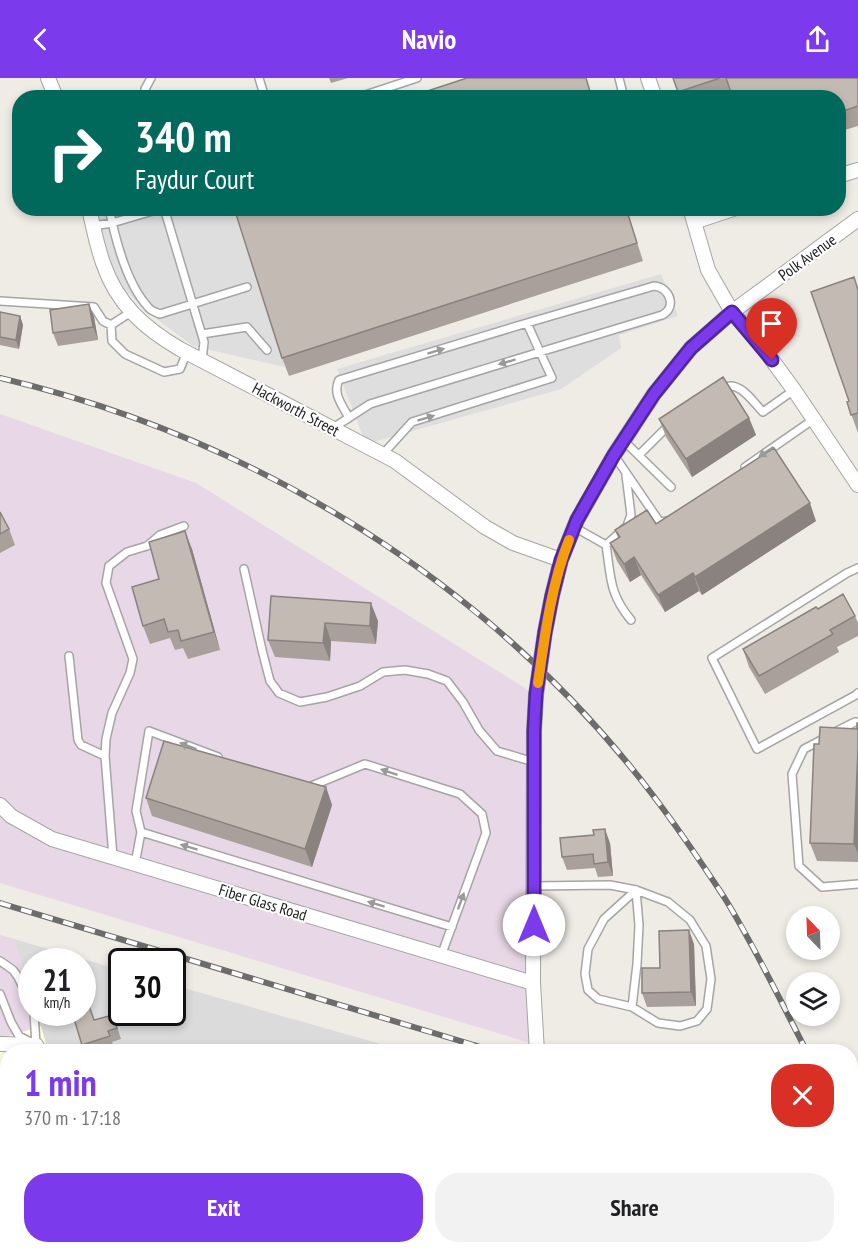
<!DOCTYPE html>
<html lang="en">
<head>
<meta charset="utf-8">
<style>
	body { margin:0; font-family:"PT Sans Narrow",sans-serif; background:#f2f2f2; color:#202124; height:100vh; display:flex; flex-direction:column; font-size:22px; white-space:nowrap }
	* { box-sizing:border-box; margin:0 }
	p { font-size:20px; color:#757577 }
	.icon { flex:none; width:33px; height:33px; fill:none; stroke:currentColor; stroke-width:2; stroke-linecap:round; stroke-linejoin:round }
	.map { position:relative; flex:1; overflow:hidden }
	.drawer { position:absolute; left:0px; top:966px; width:858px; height:210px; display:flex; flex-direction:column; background:#fff; border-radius:24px 24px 0 0; box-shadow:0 3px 9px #0003 }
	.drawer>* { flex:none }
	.hud { position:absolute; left:12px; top:12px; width:834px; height:126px; border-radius:24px; box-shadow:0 3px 9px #0003; background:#00695c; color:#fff; overflow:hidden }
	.needle { width:39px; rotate:337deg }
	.buttons { position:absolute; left:786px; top:828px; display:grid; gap:12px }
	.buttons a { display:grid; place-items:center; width:54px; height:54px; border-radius:50%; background:#fff; box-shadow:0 3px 9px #0003; font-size:30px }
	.speed { position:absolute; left:18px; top:870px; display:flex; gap:12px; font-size:30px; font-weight:700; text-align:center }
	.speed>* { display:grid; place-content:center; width:78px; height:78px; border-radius:50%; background:#fff; box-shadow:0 3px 9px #0003; line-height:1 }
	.speed small { font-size:15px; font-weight:400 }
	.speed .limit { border:3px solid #111; border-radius:9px; background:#fff; color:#111 }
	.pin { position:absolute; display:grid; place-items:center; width:51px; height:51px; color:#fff; margin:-62px -26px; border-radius:50% 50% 50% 0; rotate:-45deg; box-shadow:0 0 6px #0007 }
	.pin .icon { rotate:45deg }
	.me { position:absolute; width:66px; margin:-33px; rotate:0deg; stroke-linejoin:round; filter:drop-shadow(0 0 4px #0008) }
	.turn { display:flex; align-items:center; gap:21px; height:126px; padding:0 24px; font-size:27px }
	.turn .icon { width:78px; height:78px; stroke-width:2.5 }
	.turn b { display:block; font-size:42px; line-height:51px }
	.round { display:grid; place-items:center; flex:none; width:63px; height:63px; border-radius:24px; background:#f2f2f2 }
	.overview { display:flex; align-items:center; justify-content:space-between; height:102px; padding:0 24px }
	h1 { font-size:36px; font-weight:700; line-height:45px; color:#7c3aed }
	.button { display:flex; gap:12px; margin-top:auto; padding:12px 24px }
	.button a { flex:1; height:69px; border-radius:24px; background:#7c3aed; color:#fff; font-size:24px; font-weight:700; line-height:69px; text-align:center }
	.button a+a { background:#f2f2f2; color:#202124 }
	header { display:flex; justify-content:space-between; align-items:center; height:78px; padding:0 24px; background:#7c3aed; color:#fff; font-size:27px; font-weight:700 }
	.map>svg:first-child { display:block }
</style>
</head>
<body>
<header><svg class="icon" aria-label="back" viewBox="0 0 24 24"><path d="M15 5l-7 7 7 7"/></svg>Navio<svg class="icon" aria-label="share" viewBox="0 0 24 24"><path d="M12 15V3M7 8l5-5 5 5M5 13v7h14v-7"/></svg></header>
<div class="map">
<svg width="858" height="1176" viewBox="0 0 858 1176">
	<rect width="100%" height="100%" fill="#efebe5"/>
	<!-- residential -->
	<path fill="#dcdbdb" d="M14 861 121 892 122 934H172L173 907 405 973H48L36 935 82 934V884H32L31 919Z
		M851 1111 855 1112 858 1119V1176H113L110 1169 850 1168Z"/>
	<!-- industrial -->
	<path fill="#e8d7e6" d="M0 336 196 405 536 617 537 967 0 805Z
		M0 857 14 861 31 919 32 934 36 935 41 948 0 961Z"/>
	<!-- education -->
	<path fill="#fffdde" d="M41 948 48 973 8 974 7 1042 0 1044V961Z"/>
	<!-- parking -->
	<path fill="#dedede" d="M99 130 233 131 285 289 193 268 150 236 121 208 103 166 95 136Z
		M661 196 678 238 619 257 621 270 561 311 366 366 337 291Z"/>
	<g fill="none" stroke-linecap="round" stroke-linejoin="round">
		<!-- service casing -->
		<g stroke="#a5a5a5" stroke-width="10">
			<path id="service" d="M259 0 265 20
				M619 0 624 20
				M147 20 145 11 151 0
				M356 20 417 0
				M109 130C115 160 127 206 148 229 151 233 155 234 160 236L247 209
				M164 130 204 264 202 282
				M93 148 112 145 163 130
				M0 223 94 229 103 243 111 247 131 234
				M111 247 112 263 125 276 164 294 180 291 187 274
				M202 256 247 249 267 272
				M723 310C739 301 753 324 763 334L794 312
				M349 340C343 328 332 316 339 302L527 245 540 274 662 237C677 230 670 209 654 208L527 245
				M333 350 370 326 540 274 552 300 412 344 383 376
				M623 362 671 409
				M614 377 659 443 664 444 666 443
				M639 377 669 347
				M745 389 814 341
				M574 449 606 467 627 448 631 437 626 397
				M606 467C611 499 609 516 631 542
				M858 490 847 495 712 580 757 671 856 617 858 615
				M244 491 262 572 270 603 279 615 300 624 327 619 360 608 383 594 405 592 428 596 447 603 463 624 479 652 497 673 534 684
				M69 578 78 662 81 667 105 678
				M837 653 855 644H858
				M827 659 804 671 792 696 799 788 822 809 858 806
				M309 709 365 686 460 716 482 736 486 755 441 878
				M141 754 452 849
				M113 779 105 678 106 661 112 635 130 595 133 581 106 505 109 488 127 474 147 468 160 457 184 448
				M135 786 141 754 136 733 149 653 218 679
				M534 808 610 807 636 812 668 824 690 842 706 868 711 901 707 931 697 943 680 948 658 945 632 929 598 921 588 912 585 896 588 871 604 841 636 812 639 847 637 886 632 929
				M0 883 13 892 18 899 32 928
				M0 916 11 944 19 958 36 967 34 934
				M0 1020 8 1016
				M0 1113 8 1112
				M48 1176 58 1168"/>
		</g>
		<!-- minor casing -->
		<g stroke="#a5a5a5" stroke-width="16">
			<path id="minor" d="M48 0 56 20
				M648 0 655 20
				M838 98 858 92
				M89 130C93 149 97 168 103 185 117 226 144 250 180 271L395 383 485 449 513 465 561 482
				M690 130 708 192 732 234 761 267 794 312 858 407
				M694 144 736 130
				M545 554 552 518 561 482 577 442 614 377 654 316 691 270 732 234 858 141
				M536 617 534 653 533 905 537 974
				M0 727 11 738 52 761 533 905
				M0 966 36 967 40 974
				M110 1168 113 1176
				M500 1168 525 1176"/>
		</g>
		<!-- service -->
		<use href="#service" stroke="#fff" stroke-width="7"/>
		<!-- minor -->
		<use href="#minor" stroke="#fff" stroke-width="14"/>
		<!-- rail casing -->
		<g stroke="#6c6c6c" stroke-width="6">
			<path id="rail" d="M0 300C256 360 492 506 652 716 677 749 701 784 724 819 755 869 780 922 807 974
				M0 825 497 974
				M850 1056 858 1070
				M850 1081 858 1083"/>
		</g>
		<!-- rail -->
		<use href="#rail" stroke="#fff" stroke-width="4" stroke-dasharray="11" stroke-linecap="butt"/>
		<!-- minor-bridge casing -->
		<g stroke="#a5a5a5" stroke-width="16" stroke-linecap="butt">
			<path id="minor-bridge" d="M536 617 545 554"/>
		</g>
		<!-- minor-bridge -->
		<use href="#minor-bridge" stroke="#fff" stroke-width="14"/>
	</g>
	<!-- wall -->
	<path fill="#a9a09b" d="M329 0H348L331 5Z
		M673 0H858V48L838 54V20L732 16 721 20H680Z
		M626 130 643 183 289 298 282 280Z
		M858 211V355L847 324 849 323Z
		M89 226 94 239 98 262 58 268 53 255Z
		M0 234 20 238 23 247 19 271 0 267Z
		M749 340 756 357 692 399 666 359 659 341Z
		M0 434 9 451 15 467 0 475Z
		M816 443 702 517 699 513 665 534 641 497 630 504 617 483 610 465 618 460 615 452 656 446Z
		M192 471 220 572 188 581 183 570 175 572 170 560 150 566 143 548 159 501Z
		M271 518 378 543 376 566 331 563 330 583 275 579 268 562Z
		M818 531 855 538 858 545V558L837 569 839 574 765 616 749 589 743 571Z
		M858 645V784L817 783 810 765 819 666 857 651Z
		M326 709 332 727 312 789 152 738 146 720Z
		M610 765 613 798 598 799 595 790 567 792 562 779Z
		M694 866 696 928 647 929 642 915 660 890Z
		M64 934H82L94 942 113 937 121 961 112 964 114 969 101 974H84L74 940 67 943Z
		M8 1033V1082L0 1085V1036Z
		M228 1168H273L269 1176H231Z
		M307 1168H328L327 1175 307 1170Z
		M649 1168H676L673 1176H668L654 1172 653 1170Z"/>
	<!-- shaded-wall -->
	<path fill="#89827e" d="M89 226 94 239 98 262 93 249Z
		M20 238 23 247 19 271 16 262Z
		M749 340 756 357 692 399 686 381Z
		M810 425 816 443 702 517 695 499Z
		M185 453 192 471 220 572 214 554Z
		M634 479 641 497 630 504 624 486Z
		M693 495 699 513 665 534 658 517Z
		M371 525 378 543 376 566 370 548Z
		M325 545 331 563 330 583 323 565Z
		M858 670V776L854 766Z
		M326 709 332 727 312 789 305 771Z
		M605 751 610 765 613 798 608 784Z
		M689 852 694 866 696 928 691 914Z
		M10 1168H13L15 1176H9Z
		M264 1168H270L271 1170 269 1176H261Z
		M324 1168H328L327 1175Z
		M378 1168H379L381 1176H376Z
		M670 1168H676L673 1176H672Z
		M716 1168H723L720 1176H714Z"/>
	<!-- building -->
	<path fill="#c4bab4" stroke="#89827e" stroke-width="1.5" d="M467 0H586L592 20H406Z
		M673 0H720L678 14Z
		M726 0H858V28L838 35V20H733Z
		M234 130H626L637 165 282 280Z
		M854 199 858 212V335L851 337 847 324 849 323 811 214Z
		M89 226 93 249 53 255 50 232Z
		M0 234 20 238 16 262 0 259Z
		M723 299 749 340 686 381 659 341Z
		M774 370 810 425 695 499 693 495 658 517 634 479 624 486 610 465 620 459 615 452 647 432 656 446Z
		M0 434 9 451 0 456Z
		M185 453 214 554 181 563 178 552 168 554 164 541 143 548 132 509 159 501 149 464Z
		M843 516 855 538 830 552 833 556 759 598 743 571 816 529 818 531Z
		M271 518 371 525 370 548 325 545 323 565 268 562Z
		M857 645H858V670L854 766 810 765 814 666H819L820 649 857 651Z
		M164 663 326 709 305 771 146 720Z
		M605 751 608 784 594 786 593 776 562 779 560 760 594 757 593 752Z
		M689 852 691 914 642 915V890H660L659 853Z
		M82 908 94 942 113 937 117 950 108 953 110 958 82 967 72 934H82Z
		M8 1033V1067L0 1070V1036Z
		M0 1136 2 1137 8 1155V1168H10L9 1176H0Z
		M167 1168H168L171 1176H153V1174Z
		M248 1168H264L261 1176H246Z
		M357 1168H378L376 1176H355Z
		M691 1168H716L714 1176H700L690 1173Z
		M749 1169 766 1174V1176H739L740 1173 747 1176Z"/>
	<!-- one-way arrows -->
	<defs><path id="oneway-solid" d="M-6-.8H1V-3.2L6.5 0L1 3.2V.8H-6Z" transform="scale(1.5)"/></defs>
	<g fill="#9a9a9a">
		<use href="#oneway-solid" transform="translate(436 273) rotate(-17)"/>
		<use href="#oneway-solid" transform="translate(507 284) rotate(163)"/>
		<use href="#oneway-solid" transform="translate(426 340) rotate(-17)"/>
		<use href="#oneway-solid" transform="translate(766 374) rotate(146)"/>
		<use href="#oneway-solid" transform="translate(188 668) rotate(-159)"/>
		<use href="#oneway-solid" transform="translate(389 694) rotate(-162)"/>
		<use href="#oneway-solid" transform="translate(189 769) rotate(-163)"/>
		<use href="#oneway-solid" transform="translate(461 823) rotate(-70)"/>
		<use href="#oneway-solid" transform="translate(376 826) rotate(-163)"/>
	</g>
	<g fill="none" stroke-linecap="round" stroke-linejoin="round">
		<!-- route casing -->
		<g stroke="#51269a" stroke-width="15">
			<path id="route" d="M534 847V653L536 616 545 554 552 518 561 482 577 442 586 426 614 377 654 316 691 270 732 234 772 282"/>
		</g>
		<!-- route -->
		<use href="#route" stroke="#7c3aed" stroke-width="10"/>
		<!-- slow -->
		<path stroke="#f59e0b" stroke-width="10" d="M538 605C545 557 551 508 569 462"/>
	</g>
	<g text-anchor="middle" stroke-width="4.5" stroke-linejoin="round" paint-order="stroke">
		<!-- street labels -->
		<g font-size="16" fill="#1e1e1e" stroke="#fff">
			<text transform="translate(807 179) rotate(-36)" y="6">Polk Avenue</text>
			<text transform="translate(296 331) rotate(28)" y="6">Hackworth Street</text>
			<text transform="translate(263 824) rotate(17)" y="6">Fiber Glass Road</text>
		</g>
	</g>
</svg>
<div class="buttons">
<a><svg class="needle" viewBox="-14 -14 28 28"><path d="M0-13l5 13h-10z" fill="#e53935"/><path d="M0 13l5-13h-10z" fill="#757577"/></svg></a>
<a><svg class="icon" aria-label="layers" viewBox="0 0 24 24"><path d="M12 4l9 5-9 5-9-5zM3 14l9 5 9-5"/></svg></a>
</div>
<div class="speed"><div>21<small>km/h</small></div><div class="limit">30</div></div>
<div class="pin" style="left:772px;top:282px;background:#d93025"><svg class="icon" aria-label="arrive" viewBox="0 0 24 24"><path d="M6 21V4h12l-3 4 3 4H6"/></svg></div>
<svg class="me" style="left:534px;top:847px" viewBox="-20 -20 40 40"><circle r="19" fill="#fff"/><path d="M0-13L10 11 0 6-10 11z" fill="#7c3aed"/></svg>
<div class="hud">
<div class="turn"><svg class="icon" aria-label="right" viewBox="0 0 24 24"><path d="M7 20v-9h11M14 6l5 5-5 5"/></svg><div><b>340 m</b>Faydur Court</div></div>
</div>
<section class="drawer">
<div class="overview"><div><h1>1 min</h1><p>370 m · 17:18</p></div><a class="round" style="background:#d93025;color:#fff"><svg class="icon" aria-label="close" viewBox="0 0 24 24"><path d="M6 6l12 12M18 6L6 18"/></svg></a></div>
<div class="button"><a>Exit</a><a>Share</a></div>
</section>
</div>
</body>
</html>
